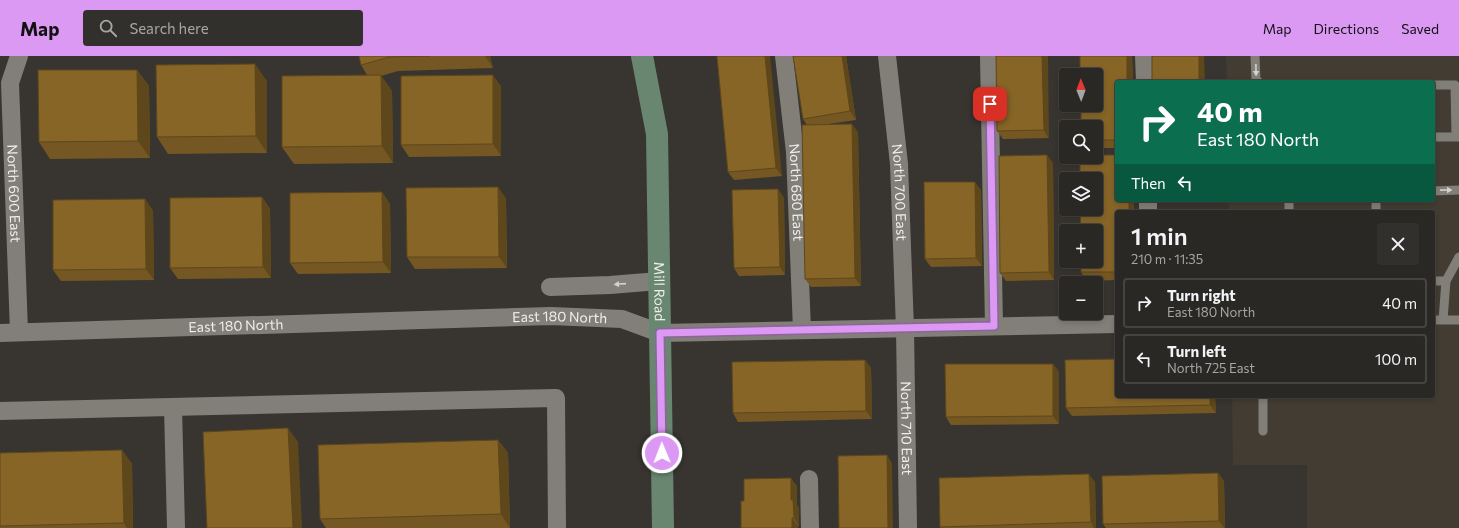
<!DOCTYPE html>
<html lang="en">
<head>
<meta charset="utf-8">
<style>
	body { margin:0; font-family:Commissioner,sans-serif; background:#32302d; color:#f1f3f6; height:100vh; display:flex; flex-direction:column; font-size:15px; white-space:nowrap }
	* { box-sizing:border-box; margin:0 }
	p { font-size:13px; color:#a5a6a7 }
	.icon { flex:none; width:22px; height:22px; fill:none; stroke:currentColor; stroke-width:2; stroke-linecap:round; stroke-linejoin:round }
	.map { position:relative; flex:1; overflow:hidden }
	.panel { position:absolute; left:1115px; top:154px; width:320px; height:188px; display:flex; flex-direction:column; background:#2a2825; border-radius:4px; box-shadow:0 2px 6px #0003,0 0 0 1px #464442 }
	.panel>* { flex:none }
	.top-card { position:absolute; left:1115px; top:24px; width:320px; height:122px; border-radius:4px; box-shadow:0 2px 6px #0003,0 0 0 1px #464442; background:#0b6e4f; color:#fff; overflow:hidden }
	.needle { width:26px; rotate:359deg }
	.fabs { position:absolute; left:1059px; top:12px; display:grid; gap:8px }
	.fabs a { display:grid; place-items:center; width:44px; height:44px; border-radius:4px; background:#2a2825; box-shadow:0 2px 6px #0003,0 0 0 1px #464442; font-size:20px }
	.pin { position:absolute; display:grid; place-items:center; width:34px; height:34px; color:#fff; margin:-17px; border-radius:8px; box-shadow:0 2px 6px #0006 }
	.me { position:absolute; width:44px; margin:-22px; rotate:359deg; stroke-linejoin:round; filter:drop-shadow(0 0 3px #0008) }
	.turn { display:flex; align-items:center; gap:14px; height:84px; padding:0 16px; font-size:18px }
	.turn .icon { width:52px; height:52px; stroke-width:2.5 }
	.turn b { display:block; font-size:28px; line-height:34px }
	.then { display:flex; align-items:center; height:38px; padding:0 16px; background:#0003; gap:8px; font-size:15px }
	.round { display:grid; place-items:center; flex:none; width:42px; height:42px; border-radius:4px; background:#32302d }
	.overview { display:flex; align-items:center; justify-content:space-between; height:68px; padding:0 16px }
	h1 { font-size:24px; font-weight:600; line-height:30px }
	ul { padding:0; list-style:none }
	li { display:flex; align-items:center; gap:12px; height:50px; margin:0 8px 6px; padding:0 8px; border:2px solid #464442; border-radius:4px }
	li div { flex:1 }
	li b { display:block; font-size:15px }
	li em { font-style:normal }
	header { display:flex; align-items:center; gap:24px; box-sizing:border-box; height:56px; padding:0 20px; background:#dc99f4; color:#111 }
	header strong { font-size:19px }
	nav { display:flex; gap:22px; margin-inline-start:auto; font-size:14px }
	.search { width:280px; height:36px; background:#32302d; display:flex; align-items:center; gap:10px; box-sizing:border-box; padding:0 14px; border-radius:4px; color:#a5a6a7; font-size:15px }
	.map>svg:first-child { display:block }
</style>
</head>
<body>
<header>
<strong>Map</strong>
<div class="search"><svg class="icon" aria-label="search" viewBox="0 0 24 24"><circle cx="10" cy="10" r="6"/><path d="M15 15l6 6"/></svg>Search here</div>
<nav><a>Map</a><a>Directions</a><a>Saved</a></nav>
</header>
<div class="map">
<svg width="1459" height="472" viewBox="0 0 1459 472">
	<rect width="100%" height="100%" fill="#383531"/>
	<!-- built -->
	<path fill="#423c32" d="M1226 0H1459V472H1307V409H1233L1232 340H1433V156H1229V144H1433V26H1227Z"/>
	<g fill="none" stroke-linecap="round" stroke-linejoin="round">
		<!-- service -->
		<path stroke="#827f79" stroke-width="9" d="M1255 0 1256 24 1259 26
			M1433 29H1455L1456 81
			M1433 81H1459
			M1433 135 1459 134
			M1289 144V156
			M1376 144V155
			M1433 225H1446
			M1433 264H1459
			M1443 264 1446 225 1459 201
			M1263 375V340"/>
		<!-- minor -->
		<g stroke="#827f79" stroke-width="18">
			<path id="s1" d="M19 0 10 27 19 276"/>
			<path id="s2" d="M784 0 795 96 802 274"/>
			<path id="s3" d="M887 0 899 108 905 273 908 472"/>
			<path d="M989 0 994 270"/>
			<path d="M1144 0 1145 26"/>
			<path d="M1148 144V156"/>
			<path d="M550 231 610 229 659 225"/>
			<path id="s4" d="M0 277 551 260 622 263 660 277 1117 268"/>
			<path d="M173 351 176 472"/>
			<path d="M0 355 556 342 557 472"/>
			<path d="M809 423 810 472"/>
		</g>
		<!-- secondary -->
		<path stroke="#698671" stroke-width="22" id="s5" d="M642 0 657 78 663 472"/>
	</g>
	<!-- wall -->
	<path fill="#745722" d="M359 0H490L493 12 398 15 381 20 392 35 393 107 294 108 282 91 367 19 361 9Z
		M717 0 782 120 734 124 728 116Z
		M846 0 856 64 822 69 858 76 861 230 811 231 805 223 807 69 803 63Z
		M996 0 1049 82 1003 83 997 75Z
		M1080 0H1132L1133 26H1117V92H1096V71H1081V49H1096V19H1080Z
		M137 14 149 30 150 102 50 103 39 86Z
		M267 25V97L168 98 157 81Z
		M501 30V100L409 101 401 89Z
		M1053 107 1054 224 1006 225 1000 217Z
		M778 133 784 142 785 219 739 220 734 212Z
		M981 134 982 210 931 211 925 203Z
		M382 136 390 148 391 217 298 218 290 207Z
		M262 141 270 153 271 222 178 223 170 212Z
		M506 142 507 212 415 213 407 201Z
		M145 143 153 155 154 224 61 225 53 214Z
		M1117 144H1134V156H1117V224L1087 225 1081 216Z
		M1158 144H1207V146L1160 147Z
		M865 304 871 312 872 363 738 366 733 357Z
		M1053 308 1059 316V368L951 369 946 361Z
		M1215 340 1216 357 1072 360 1066 352Z
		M498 384 508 397 510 472H326L320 463Z
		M122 394 132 408 133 472H0V397Z
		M1218 417 1224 425 1225 472H1106L1103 468Z
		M1095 426 1096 472H941L940 471Z
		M797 430V449L799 452V470H798L744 445Z"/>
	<!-- shaded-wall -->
	<path fill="#5e471b" d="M485 0H490L493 12Z
		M765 0H770L782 120 776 112Z
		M842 0H846L856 64 850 55Z
		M1042 0H1048L1049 82 1044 74Z
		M1127 0H1132L1133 26H1127Z
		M1199 0H1204L1205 26H1199Z
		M255 8 267 25V97L256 80Z
		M137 14 149 30 150 102 138 85Z
		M381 19 392 35 393 107 382 90Z
		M493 19 501 30V100L493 88Z
		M852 68 858 76 861 230 855 222Z
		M1047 99 1053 107 1054 224 1049 216Z
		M975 126 981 134 982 210 976 202Z
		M498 131 506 142 507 212 499 201Z
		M778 133 784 142 785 219 780 211Z
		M382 136 390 148 391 217 383 206Z
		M262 141 270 153 271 222 263 211Z
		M145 143 153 155 154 224 146 213Z
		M1129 144H1134V156H1129Z
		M865 304 871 312 872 363 866 355Z
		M1053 308 1059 316V368L1053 360Z
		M1210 340H1215L1216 357 1210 349Z
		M288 372 298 386 302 472H293Z
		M498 384 508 397 510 472 501 458Z
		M122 394 132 408 133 472H127L124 467Z
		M887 399 892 407 893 472H888Z
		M1218 417 1224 425 1225 472H1224L1219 465Z
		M1089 418 1095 426 1096 472H1094L1091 466Z
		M791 422 797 430V449L799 452V470L794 462 791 444Z
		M792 462 798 470V472H792Z"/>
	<!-- building -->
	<path fill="#876527" stroke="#5e471b" d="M359 0H430L389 1 361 9Z
		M717 0H765L776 112 728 116Z
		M793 0H842L850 55 803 63Z
		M996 0H1042L1044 74 997 75Z
		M1080 0H1127V26H1117V84H1096V71H1081V49H1096V19H1080Z
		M1152 0H1199V26H1152Z
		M255 8 256 80 157 81 156 9Z
		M38 14H137L138 85 39 86Z
		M381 19 382 90 282 91V20Z
		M493 19V88L401 89V20Z
		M852 68 855 222 805 223 802 69Z
		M1047 99 1049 216 1000 217 999 100Z
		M1096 99H1117V144H1129V156H1117V216H1081V205H1096V175H1081L1080 153H1096V123H1080V101H1096Z
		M924 126H975L976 202 925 203Z
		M498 131 499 201H407L406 132Z
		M778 133 780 211 734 212 732 134Z
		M382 136 383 206 290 207V137Z
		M262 141 263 211 170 212V142Z
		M145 143 146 213 53 214V144Z
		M1117 303V340H1210V349L1066 352 1065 304Z
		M865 304 866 355 733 357 732 306Z
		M945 308H1053V360L946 361Z
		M288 372 293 472H207L203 376Z
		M498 384 501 458 320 463 318 389Z
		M122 394 124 467 0 470V397Z
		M887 399 888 472H839L838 400Z
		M1218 417 1219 465 1103 468 1102 420Z
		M1089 418 1091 466 940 471 939 422Z
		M791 422V444H793L794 462H792V472H741V445H744V423Z"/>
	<!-- one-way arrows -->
	<defs><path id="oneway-solid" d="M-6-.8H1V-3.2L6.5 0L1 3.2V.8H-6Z"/></defs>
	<g fill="#d4d2ce">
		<use href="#oneway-solid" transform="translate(1256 14) rotate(89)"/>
		<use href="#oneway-solid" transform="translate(1446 134) rotate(-1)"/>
		<use href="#oneway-solid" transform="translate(620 228) rotate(176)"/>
	</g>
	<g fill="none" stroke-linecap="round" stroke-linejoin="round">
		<!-- route casing -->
		<g stroke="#8f639f" stroke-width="10">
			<path id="route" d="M662 397 660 277 994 270 990 48"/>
		</g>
		<!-- route -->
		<use href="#route" stroke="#dc99f4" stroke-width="7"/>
	</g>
	<g text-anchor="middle" stroke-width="4" stroke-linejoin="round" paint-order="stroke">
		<!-- street labels -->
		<g font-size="14" fill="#efeeeb" stroke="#383531">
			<text dy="5" stroke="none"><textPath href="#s3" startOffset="137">North 700 East</textPath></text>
			<text dy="5" stroke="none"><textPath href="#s1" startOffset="139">North 600 East</textPath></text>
			<text dy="5" stroke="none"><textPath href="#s2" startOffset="137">North 680 East</textPath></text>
			<text dy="5" stroke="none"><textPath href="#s5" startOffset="237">Mill Road</textPath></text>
			<text dy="5" stroke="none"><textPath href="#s4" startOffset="560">East 180 North</textPath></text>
			<text dy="5" stroke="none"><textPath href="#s4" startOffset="236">East 180 North</textPath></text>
			<text dy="5" stroke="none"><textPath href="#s3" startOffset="373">North 710 East</textPath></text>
		</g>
	</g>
</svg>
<div class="fabs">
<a><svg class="needle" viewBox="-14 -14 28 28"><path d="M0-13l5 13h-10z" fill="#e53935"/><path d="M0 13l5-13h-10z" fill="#a5a6a7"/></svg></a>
<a><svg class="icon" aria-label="search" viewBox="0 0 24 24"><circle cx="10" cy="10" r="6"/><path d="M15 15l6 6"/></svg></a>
<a><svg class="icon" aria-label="layers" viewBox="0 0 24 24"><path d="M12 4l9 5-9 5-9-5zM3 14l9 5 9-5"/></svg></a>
<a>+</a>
<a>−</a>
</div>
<div class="pin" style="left:990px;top:48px;background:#d93025"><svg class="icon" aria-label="arrive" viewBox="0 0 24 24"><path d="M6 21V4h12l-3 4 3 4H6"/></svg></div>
<svg class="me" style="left:662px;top:397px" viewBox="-20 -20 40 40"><circle r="17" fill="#dc99f4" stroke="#fff" stroke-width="3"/><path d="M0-11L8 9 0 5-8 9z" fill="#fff"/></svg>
<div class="top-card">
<div class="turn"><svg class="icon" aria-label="right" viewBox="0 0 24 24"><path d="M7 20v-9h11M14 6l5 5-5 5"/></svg><div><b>40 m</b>East 180 North</div></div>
<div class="then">Then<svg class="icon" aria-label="left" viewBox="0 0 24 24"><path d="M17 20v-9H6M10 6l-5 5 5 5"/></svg></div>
</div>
<section class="panel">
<div class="overview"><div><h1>1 min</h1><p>210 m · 11:35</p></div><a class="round"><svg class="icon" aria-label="close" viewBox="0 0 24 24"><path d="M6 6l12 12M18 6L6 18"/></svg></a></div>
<ul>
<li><svg class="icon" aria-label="right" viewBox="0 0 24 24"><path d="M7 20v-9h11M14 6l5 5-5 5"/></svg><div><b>Turn right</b><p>East 180 North</p></div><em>40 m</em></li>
<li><svg class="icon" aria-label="left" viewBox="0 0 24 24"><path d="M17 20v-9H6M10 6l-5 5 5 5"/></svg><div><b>Turn left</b><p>North 725 East</p></div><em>100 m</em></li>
</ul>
</section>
</div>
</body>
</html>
